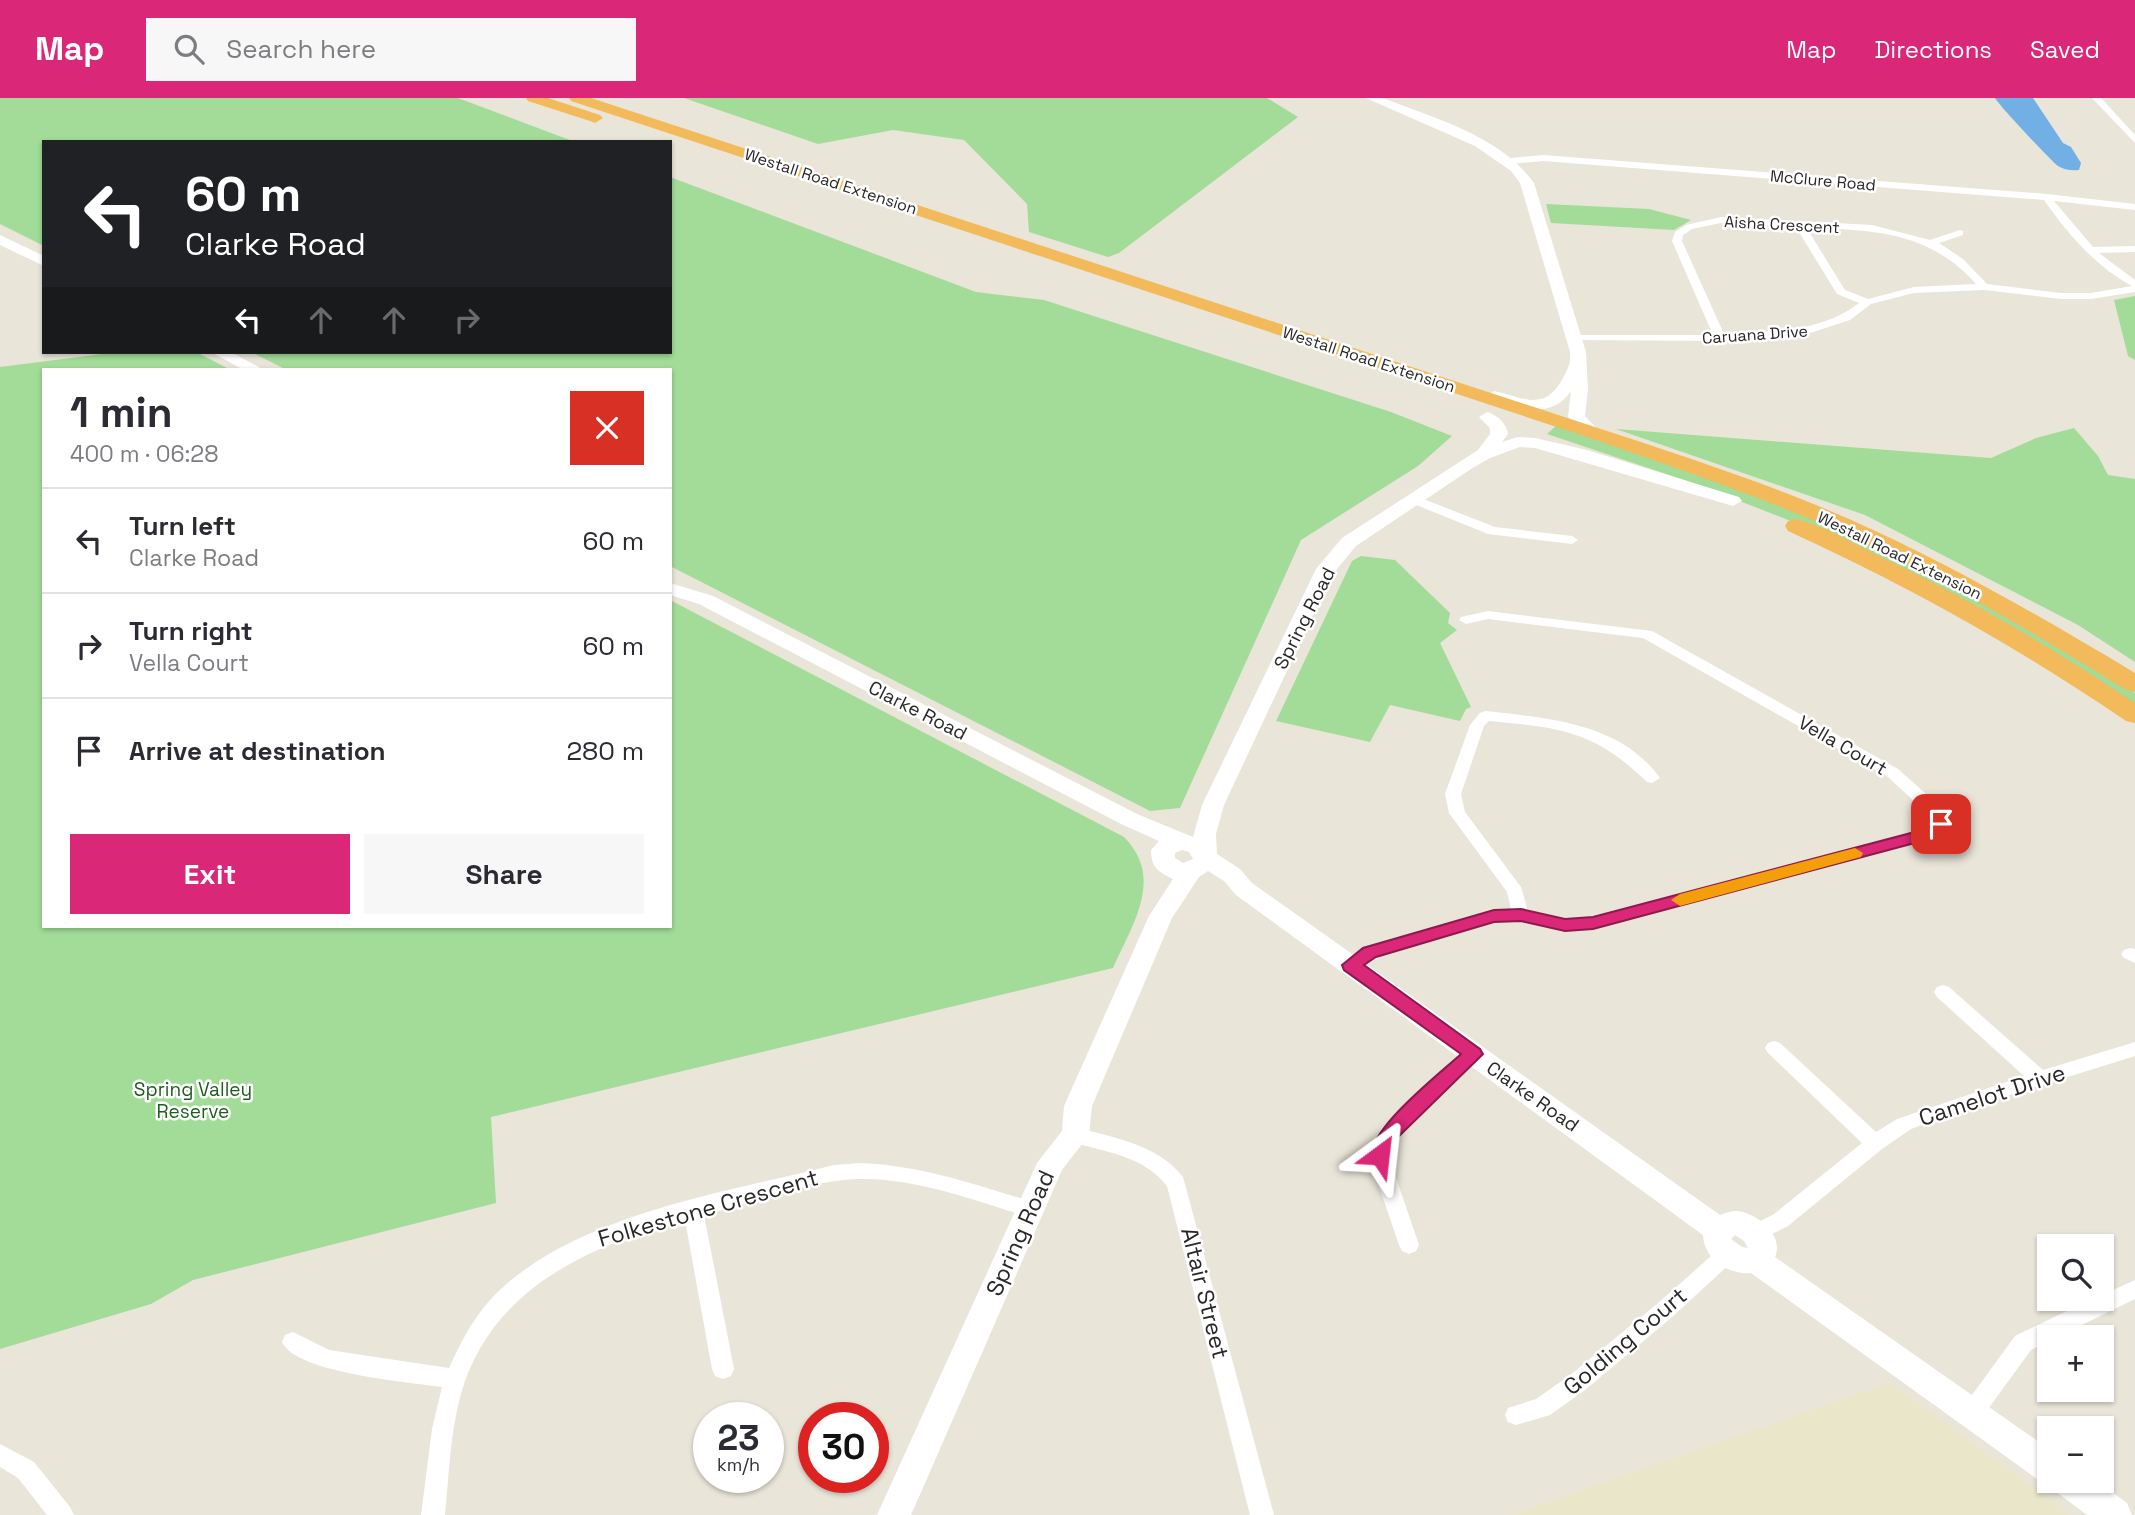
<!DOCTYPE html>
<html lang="en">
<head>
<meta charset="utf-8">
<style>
	body { margin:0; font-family:"Space Grotesk",sans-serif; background:#f7f7f7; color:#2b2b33; height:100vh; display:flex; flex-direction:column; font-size:26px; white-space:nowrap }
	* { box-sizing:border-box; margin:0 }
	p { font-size:23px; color:#7c7c81 }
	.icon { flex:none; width:38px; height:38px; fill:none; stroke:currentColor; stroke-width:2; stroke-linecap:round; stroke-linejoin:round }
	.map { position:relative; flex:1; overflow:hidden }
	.sheet { position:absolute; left:42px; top:270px; width:630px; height:560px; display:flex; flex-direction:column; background:#fff; border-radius:0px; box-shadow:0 2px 5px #0004 }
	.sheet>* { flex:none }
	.guide { position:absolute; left:42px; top:42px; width:630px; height:214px; border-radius:0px; box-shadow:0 2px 5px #0004; background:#202124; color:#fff; overflow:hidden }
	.tools { position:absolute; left:2037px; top:1136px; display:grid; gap:14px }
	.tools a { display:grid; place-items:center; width:77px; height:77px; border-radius:0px; background:#fff; box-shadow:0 2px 5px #0004; font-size:35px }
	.speed { position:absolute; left:693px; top:1304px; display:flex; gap:14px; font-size:35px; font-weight:700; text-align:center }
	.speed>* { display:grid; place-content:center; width:91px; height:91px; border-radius:50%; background:#fff; box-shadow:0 2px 5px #0004; line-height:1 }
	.speed small { font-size:18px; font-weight:400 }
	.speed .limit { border:10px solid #d22; background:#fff; color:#111 }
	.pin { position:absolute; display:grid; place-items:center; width:60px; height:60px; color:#fff; margin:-30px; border-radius:14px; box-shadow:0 4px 10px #0006 }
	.me { position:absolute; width:77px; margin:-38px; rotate:30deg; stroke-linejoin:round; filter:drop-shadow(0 0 5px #0008) }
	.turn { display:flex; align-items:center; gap:24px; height:147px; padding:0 28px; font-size:32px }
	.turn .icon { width:91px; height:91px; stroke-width:2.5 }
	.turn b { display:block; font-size:49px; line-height:60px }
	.lanes { display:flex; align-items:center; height:66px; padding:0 28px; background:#0003; justify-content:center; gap:35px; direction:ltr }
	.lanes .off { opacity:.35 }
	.round { display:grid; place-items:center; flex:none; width:74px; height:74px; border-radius:0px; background:#f7f7f7 }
	.summary { display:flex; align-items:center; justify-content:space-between; height:119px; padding:0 28px }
	h1 { font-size:42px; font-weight:700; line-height:52px }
	.cta { display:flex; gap:14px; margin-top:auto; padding:14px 28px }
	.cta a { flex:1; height:80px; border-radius:0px; background:#db2777; color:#fff; font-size:28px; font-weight:700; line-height:80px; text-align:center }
	.cta a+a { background:#f7f7f7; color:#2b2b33 }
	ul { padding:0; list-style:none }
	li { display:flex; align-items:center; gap:21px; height:105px; padding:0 28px; border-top:2px solid #e1e1e2 }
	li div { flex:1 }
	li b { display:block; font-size:26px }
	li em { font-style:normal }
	header { display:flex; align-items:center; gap:42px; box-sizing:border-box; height:98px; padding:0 35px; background:#db2777; color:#fff }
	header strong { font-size:33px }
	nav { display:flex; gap:38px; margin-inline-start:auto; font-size:24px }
	.search { width:490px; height:63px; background:#f7f7f7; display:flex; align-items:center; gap:18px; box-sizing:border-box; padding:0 24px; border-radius:0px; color:#7c7c81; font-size:26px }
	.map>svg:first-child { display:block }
</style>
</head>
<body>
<header>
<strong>Map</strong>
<div class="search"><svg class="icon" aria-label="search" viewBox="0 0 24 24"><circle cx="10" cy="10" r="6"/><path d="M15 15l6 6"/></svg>Search here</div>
<nav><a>Map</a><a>Directions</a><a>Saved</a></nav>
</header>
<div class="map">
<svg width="2135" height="1417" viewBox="0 0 2135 1417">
	<rect width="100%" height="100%" fill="#e9e5d9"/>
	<!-- education -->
	<path fill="#eae6c9" d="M1890 1285 2071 1417H1512Z"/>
	<!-- green -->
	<path fill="#a2dc98" d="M0 0H458L575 44H44V148L0 126Z
		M684 0H1267L1298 19 1119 155 1108 159 1029 134 1027 106 964 42 893 32 818 46Z
		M670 79 976 194 1044 202 1391 314 1452 338 1418 368 1301 442 1180 710 1150 713 670 468V271H285L251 254H670Z
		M1546 106 1649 111 1691 122 1674 132 1551 125Z
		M2135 198V262L2128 258 2114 202Z
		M118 254H196L229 271H44V828H670V502L1124 739C1165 780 1132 827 1113 870L491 1019 496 1105 193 1182 151 1206 0 1251V269Z
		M1558 326C1616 346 1676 364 1734 387 1873 442 2009 513 2135 595V609L1801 427 1696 386 1547 336Z
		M2074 330 2098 358 2108 377 2135 381V564L2078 527 1865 417 1616 331 1991 360 2036 340Z
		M1361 458 1395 462 1450 515 1448 525 1457 532 1440 545 1471 609 1466 611 1460 623 1390 607 1370 644 1276 623 1352 463Z"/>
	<!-- water -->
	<path fill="#71afe5" d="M1995 0H2033L2063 45 2071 49 2081 65 2079 72C2071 73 2065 72 2058 68 2053 65 1997 5 1995 0Z"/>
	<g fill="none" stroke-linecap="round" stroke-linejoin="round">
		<!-- street -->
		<path fill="#fff" fill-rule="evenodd" d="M2092 0H2101L2135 37V45Z
			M1543 57 2047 96 2135 106V112L2054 103 2093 149 2135 148V154L2099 155 2135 182V194L2091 201H2061L1984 192 1914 195 1871 206 1850 222 1804 237 1720 243 1574 242 1570 241V237H1713L1672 143 1675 134 1686 127 1721 119 1872 127 1930 142 1960 132 1963 133V137L1939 145 1963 161 1987 186 2061 195H2091L2132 188C2095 168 2068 136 2044 102L1543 63 1510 66 1506 63 1510 60ZM1721 125 1796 129 1837 196 1859 205C1820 235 1772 233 1724 236L1682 143 1683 137 1692 131ZM1806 129C1873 133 1928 132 1976 186L1914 189 1868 201 1845 192Z
			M1413 397 1495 429 1572 438 1578 442 1572 446 1488 436 1409 404 1407 401Z
			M1488 513 1652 533 1898 671 1942 710 1949 726 1937 739 1593 831 1565 833 1521 823 1494 824 1387 855 1357 872H1345L1342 867 1345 862 1375 846 1494 812 1511 811 1507 794 1449 715 1445 696 1470 627 1480 615 1485 613C1547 620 1620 624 1660 680L1652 685 1647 684C1593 632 1560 630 1489 623L1484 628 1461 696 1465 714 1521 789 1528 813 1565 821 1593 819 1925 731 1933 725 1929 717 1888 679 1643 540 1488 521 1466 526 1459 522 1461 519Z
			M2130 850 2135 851V865L2124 860 2121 856 2124 852Z
			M1943 887 1949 889 2043 972 2135 944V958L1975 1008 1911 1031 1882 1051 1788 1128 1756 1144 1749 1141 1746 1135 1749 1129 1774 1116 1862 1045 1768 955 1765 950 1768 945 1774 943 1780 945 1876 1034 1897 1021 2024 978 1937 899 1934 894 1937 889Z
			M1474 949 1480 951 1483 956 1480 961 1396 1041 1392 1048 1390 1062 1419 1147 1416 1153 1409 1156 1402 1153 1399 1147 1370 1062 1372 1047 1382 1029 1468 951Z
			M1075 1029C1114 1040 1157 1046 1183 1079L1274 1417H1250L1167 1088C1143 1057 1104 1054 1068 1043L1065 1037 1068 1031Z
			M859 1065C919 1067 973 1086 1030 1103L1037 1105 1040 1111 1037 1117 1030 1119C968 1101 901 1073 835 1083 793 1089 746 1106 704 1117L734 1271 731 1278 723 1281 715 1278 712 1271 685 1122C589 1147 490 1192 461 1296 450 1335 449 1377 445 1417H421L432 1331 442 1289C408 1284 296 1275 282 1244L285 1237 293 1234 329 1252 449 1270C460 1246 472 1222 490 1202 569 1117 725 1095 834 1067Z
			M1726 1148 1733 1151 1736 1157 1733 1163 1671 1220 1585 1292 1550 1317 1516 1327 1508 1324 1505 1317 1508 1310 1536 1301 1569 1278 1657 1206 1719 1151Z
			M2135 1182V1201L2057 1239H2049V1243L2031 1252 1980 1322 1972 1325 1964 1322 1961 1315 1964 1308 2015 1238 2094 1200H2102V1197Z
			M0 1346 34 1364 70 1409 74 1417H47L18 1380 0 1369Z"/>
		<!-- secondary -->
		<path fill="#fff" fill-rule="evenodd" d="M1366 0H1383C1436 21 1499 37 1534 85L1586 254 1588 291 1585 318 1600 334 1597 338H1585L1568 319 1571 293C1550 323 1518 310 1488 302L1486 298 1494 293C1524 300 1545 314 1563 280 1568 270 1571 266 1570 254L1520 85 1511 73 1475 48Z
			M0 137 44 158V168L0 147Z
			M211 254H231L262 271H242Z
			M1487 314C1498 317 1506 325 1508 336L1502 344 1518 339 1535 340 1587 352 1739 399 1742 403 1733 408 1535 350 1520 349 1490 360 1471 371 1356 448 1332 477 1224 707 1216 736 1217 756 1240 771 1252 785 1720 1117C1725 1115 1731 1113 1736 1113 1756 1114 1785 1137 1775 1159L2049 1351V1382H2095L2127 1405 2132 1417H2087L2055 1393 2052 1385 2037 1381 1751 1175C1728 1177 1704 1161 1703 1137L1236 797 1224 783 1208 773 1199 779 1172 820 1092 1008 1089 1037 1062 1072 911 1417H877L1037 1065 1062 1033 1064 1008 1149 818 1173 781C1158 774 1151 769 1151 752L1159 743 1121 726 699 506 670 497V485L713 498 1137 716 1193 739 1202 707 1316 471 1342 440 1478 352 1490 336V330L1479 319ZM1182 752 1189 754 1193 761 1183 765 1175 760V755ZM1735 1137 1744 1143 1748 1150 1742 1149 1731 1141Z"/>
		<!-- highway -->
		<path fill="#f2ba5a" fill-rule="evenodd" d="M526 0H548L600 17 603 20 595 25 590 23 528 3Z
			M569 0H591L1598 330C1683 358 1767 385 1849 421 1948 465 2042 519 2135 575V594L2126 592C2031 533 1935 476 1833 431 1752 395 1667 367 1584 338L571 3Z
			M1796 421C1825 428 1853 445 1879 458 1968 500 2053 550 2135 605V625L2126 623C2018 549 1906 487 1788 433L1785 428 1788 423Z"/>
	</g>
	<!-- route -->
	<path fill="#db2777" stroke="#8e194d" stroke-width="2" d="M1941 720 1949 726 1937 739 1593 831 1565 833 1521 823 1494 824 1376 859 1364 867 1480 951 1483 956 1396 1041 1387 1063 1380 1065 1373 1063C1360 1037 1442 974 1461 956L1344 872 1342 867 1363 850 1494 812 1521 811 1565 821 1593 819 1926 731Z"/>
	<!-- slow -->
	<path fill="#f59e0b" d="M1855 750 1863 755 1861 759 1680 808 1671 802 1680 796Z"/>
	<g text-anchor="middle" stroke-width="5" stroke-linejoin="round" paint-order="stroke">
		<!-- far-street labels -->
		<g font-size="16" fill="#272727" stroke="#fff">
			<text transform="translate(1823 82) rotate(5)" y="6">McClure Road</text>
			<text transform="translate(831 83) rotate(18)" y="6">Westall Road Extension</text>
			<text transform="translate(1782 126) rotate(3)" y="6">Aisha Crescent</text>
			<text transform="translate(1755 236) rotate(-4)" y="6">Caruana Drive</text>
			<text transform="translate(1369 261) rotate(18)" y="6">Westall Road Extension</text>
			<text transform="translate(1900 457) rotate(26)" y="6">Westall Road Extension</text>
		</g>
		<!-- street labels -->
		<g font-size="19" fill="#272727" stroke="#fff">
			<text transform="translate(1304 520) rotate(-63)" y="7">Spring Road</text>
			<text transform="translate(918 612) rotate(27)" y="7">Clarke Road</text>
			<text transform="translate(1843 647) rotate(30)" y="7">Vella Court</text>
			<text transform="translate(1533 998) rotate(35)" y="7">Clarke Road</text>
		</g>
		<!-- park labels -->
		<g font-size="19" fill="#1e5d1d" stroke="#fff">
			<text x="193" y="998">Spring Valley<tspan x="193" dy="22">Reserve</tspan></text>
		</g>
		<!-- near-street labels -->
		<g font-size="23" fill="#272727" stroke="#fff">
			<text transform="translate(1992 997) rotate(-18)" y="8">Camelot Drive</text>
			<text transform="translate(708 1110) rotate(-16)" y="8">Folkestone Crescent</text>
			<text transform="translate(1020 1135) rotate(-66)" y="8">Spring Road</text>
			<text transform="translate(1205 1195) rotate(76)" y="8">Altair Street</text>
			<text transform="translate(1625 1243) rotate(-40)" y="8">Golding Court</text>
		</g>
	</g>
</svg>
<div class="tools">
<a><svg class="icon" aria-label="search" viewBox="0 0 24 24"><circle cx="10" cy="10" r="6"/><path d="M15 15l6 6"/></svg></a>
<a>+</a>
<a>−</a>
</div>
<div class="speed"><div>23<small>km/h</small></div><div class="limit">30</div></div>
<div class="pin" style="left:1941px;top:726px;background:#d93025"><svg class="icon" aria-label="arrive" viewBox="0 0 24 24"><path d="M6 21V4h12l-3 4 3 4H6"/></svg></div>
<svg class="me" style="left:1380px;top:1057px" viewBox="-20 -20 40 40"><path d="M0-17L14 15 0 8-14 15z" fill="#db2777" stroke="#fff" stroke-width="4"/></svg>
<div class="guide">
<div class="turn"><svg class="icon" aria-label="left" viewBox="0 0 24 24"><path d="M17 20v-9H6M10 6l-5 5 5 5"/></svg><div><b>60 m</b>Clarke Road</div></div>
<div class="lanes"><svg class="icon" aria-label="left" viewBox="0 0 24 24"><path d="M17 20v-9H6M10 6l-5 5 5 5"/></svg><svg class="icon off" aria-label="ahead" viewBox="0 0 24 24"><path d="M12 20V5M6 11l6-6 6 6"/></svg><svg class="icon off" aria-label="ahead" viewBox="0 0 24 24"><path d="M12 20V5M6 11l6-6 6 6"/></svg><svg class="icon off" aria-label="right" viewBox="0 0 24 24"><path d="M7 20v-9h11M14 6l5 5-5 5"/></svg></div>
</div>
<section class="sheet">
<div class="summary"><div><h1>1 min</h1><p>400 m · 06:28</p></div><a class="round" style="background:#d93025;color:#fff"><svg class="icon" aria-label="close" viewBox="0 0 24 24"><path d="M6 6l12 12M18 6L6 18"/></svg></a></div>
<ul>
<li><svg class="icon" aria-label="left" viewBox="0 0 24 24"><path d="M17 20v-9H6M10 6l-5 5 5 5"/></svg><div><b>Turn left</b><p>Clarke Road</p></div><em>60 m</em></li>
<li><svg class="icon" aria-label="right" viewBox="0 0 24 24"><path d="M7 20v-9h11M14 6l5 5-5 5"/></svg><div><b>Turn right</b><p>Vella Court</p></div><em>60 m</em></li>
<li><svg class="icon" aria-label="arrive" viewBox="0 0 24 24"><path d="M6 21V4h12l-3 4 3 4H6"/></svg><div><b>Arrive at destination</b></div><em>280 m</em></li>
</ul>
<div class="cta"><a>Exit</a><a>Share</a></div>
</section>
</div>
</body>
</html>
